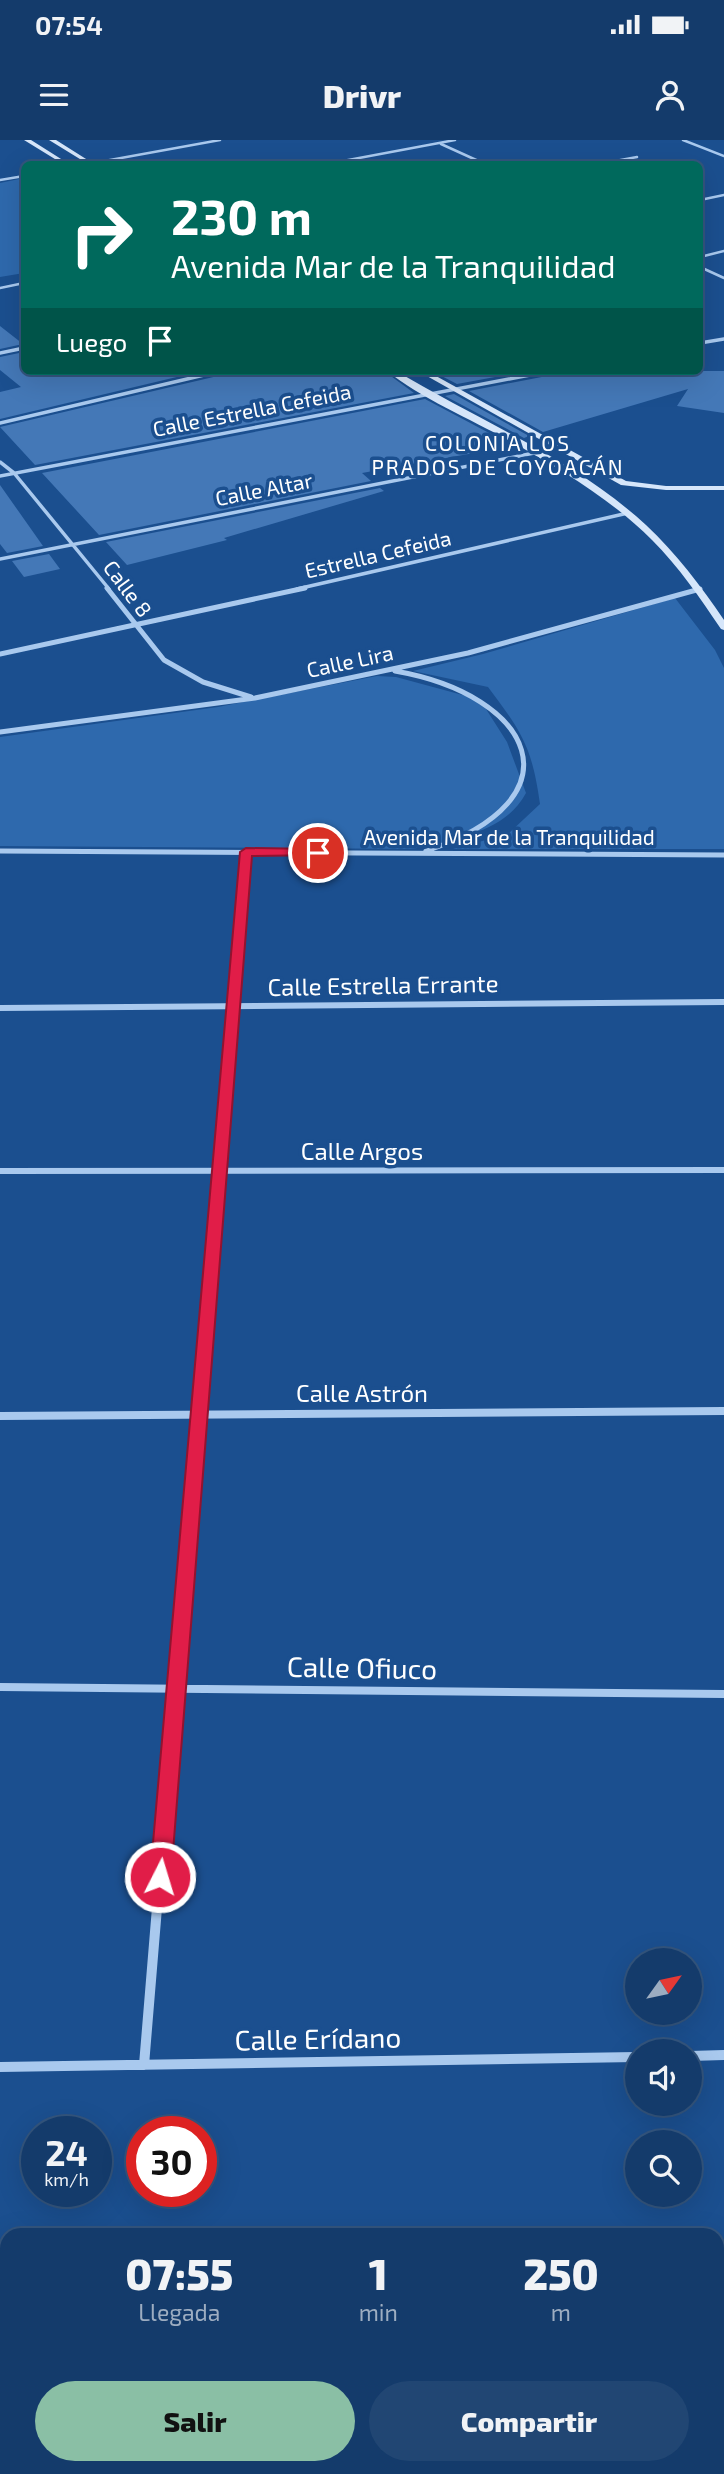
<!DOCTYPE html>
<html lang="es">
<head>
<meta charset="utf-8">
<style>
	body { margin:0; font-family:"Exo 2",sans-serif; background:#214673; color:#f1f3f6; height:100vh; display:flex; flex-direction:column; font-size:26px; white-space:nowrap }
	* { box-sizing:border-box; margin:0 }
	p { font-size:23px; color:#9dadc1 }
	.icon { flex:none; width:38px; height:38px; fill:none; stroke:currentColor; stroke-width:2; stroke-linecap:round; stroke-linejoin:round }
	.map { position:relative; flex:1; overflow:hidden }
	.sheet { position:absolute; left:0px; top:2088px; width:724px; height:247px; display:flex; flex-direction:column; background:#143b6b; border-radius:21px 21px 0 0; box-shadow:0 7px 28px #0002,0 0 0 2px #33557e }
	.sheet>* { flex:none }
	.banner { position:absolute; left:21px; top:21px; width:682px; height:214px; border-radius:10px; box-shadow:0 7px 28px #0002,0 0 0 2px #33557e; background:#00695c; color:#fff; overflow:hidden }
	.needle { width:46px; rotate:57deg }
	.tools { position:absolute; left:625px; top:1808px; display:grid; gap:14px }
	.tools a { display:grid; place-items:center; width:77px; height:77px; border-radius:50%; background:#143b6b; box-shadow:0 7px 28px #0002,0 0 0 2px #33557e; font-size:35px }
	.speed { position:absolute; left:21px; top:1976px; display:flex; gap:14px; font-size:35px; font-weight:700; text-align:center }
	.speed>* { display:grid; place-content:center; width:91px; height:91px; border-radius:50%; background:#143b6b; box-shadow:0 7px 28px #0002,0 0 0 2px #33557e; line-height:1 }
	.speed small { font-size:18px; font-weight:400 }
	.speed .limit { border:10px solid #d22; background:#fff; color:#111 }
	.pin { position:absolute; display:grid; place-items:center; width:60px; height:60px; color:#fff; margin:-30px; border:4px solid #fff; border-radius:50%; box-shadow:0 2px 7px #0007 }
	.me { position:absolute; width:77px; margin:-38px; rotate:5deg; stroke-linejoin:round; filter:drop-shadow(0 0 5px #0008) }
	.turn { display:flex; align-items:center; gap:24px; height:147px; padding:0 35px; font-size:32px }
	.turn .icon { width:91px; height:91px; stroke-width:2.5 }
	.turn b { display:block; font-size:49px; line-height:60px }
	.then { display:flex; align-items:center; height:66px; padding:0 35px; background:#0003; gap:14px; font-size:26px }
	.eta { display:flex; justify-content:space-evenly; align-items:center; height:119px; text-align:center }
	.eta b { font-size:42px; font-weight:800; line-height:49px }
	.primary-button { display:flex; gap:14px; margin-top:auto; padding:14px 35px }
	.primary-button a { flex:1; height:80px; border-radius:42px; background:#8abfa5; color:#111; font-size:28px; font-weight:800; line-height:80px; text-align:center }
	.primary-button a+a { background:#214673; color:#f1f3f6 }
	.status { display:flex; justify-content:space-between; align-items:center; height:49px; padding:0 35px; background:#143b6b; direction:ltr }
	.status svg { height:19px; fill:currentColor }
	header { display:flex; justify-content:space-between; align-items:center; height:91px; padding:0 35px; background:#143b6b; font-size:32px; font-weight:800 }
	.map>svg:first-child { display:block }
</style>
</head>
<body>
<div class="status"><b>07:54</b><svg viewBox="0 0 49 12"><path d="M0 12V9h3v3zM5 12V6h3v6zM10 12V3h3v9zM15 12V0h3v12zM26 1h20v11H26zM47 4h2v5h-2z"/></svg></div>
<header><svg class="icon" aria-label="menu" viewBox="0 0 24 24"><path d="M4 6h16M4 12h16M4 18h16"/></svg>Drivr<svg class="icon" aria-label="person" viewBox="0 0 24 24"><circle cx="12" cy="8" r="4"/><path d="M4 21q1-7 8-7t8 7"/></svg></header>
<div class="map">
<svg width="724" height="2334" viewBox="0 0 724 2334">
	<rect width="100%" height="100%" fill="#1b4f8f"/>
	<!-- green -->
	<path fill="#2e69ad" d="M24 38V133L0 137V43Z
		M675 458 715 510 724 528V709H453L508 694 540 664C532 607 522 592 488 547L413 531 483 514Z
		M377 536 396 537 470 557 486 569 507 602 526 653C505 693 452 700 412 709L0 706V597L218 567Z"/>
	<!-- building -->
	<path fill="#4478b7" d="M0 186 23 204 0 209Z
		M24 212V231H202L0 279V252L21 247 0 230V217Z
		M225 231H384L414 253 35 325 0 287 222 235Z
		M432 231H528L457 244Z
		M555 231H724V273L677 266 688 249 543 292 469 251 552 235Z
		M454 254 529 296 524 298 445 256Z
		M425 259 508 303 474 313 362 333 371 341 99 395 42 333Z
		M0 345 43 406 7 413 0 404Z
		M380 348 384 351 224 398 227 400 127 425 106 402Z
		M49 414 60 429 24 437 12 421Z"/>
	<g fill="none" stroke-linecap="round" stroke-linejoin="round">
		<!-- street-far5 -->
		<path stroke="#a9c9ee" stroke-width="2.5" d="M683 0 724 16
			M441 4 485 24
			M88 24 220 0
			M327 24 455 0
			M599 24 637 17
			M0 40 24 36
			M700 60 724 55
			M700 117 724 111
			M700 127 724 138
			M0 148 24 143"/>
		<!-- street-far4 -->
		<path stroke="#a9c9ee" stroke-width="3.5" d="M700 203 724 199
			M0 213 24 208
			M0 283 221 231
			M0 322 14 333 109 449
			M0 336 551 231
			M0 419 534 313
			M297 449 628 373"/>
		<!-- street-far3 -->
		<path stroke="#a9c9ee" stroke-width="5" d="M107 448 164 520 203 542 251 557
			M0 514 305 448
			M395 531C533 555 584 658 426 711
			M0 592 255 558 468 513 700 449
			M0 711 724 715
			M241 768 246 712"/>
		<!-- street-far2 -->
		<path stroke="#a9c9ee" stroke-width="6" d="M0 868 724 862
			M0 1031 724 1030
			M207 1172 241 766"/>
		<!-- street-far1 -->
		<path stroke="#a9c9ee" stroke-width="8" d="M0 1276 724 1271
			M0 1547 724 1554
			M164 1684 207 1170"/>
		<!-- street -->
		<path stroke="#a9c9ee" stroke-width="10" d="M690 1916 724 1915
			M144 1925 164 1683
			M0 1927 637 1917
			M145 2334 146 2328"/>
		<!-- secondary -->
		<path fill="#d6e6fa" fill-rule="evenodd" d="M24 0H31L69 24H63Z
			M49 0H56L94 24H88Z
			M387 231H396C480 281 574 319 646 385 676 413 701 446 724 480V490L721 489C700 458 679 427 652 400 611 359 559 328 508 300 472 280 419 257 387 231Z
			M418 231H427L626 341 666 346H724V350H666L621 345Z"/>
	</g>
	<!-- route -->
	<path fill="#e11d48" stroke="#92132f" stroke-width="2" d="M318 709 325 713 323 715 252 716 171 1737 168 1744 160 1747 153 1744 150 1737 240 712 246 708Z"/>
	<g text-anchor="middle" stroke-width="7" stroke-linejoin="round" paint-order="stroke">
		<!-- far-street labels -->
		<g font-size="21" fill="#fff" stroke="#1b4f8f">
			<text transform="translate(252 271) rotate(-11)" y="7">Calle Estrella Cefeida</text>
			<text transform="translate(264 350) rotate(-11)" y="7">Calle Altar</text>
			<text transform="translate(378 415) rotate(-13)" y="7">Estrella Cefeida</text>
			<text transform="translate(127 449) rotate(53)" y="7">Calle 8</text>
			<text transform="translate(350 522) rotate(-12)" y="7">Calle Lira</text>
			<text x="509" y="705">Avenida Mar de la Tranquilidad</text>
		</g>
		<!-- far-neighbourhood labels -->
		<g font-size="21" letter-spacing="2" fill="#fff" stroke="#1b4f8f">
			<text x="498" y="311">COLONIA LOS<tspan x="498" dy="24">PRADOS DE COYOACÁN</tspan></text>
		</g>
		<!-- street labels -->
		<g font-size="24" fill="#fff" stroke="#1b4f8f">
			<text transform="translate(383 846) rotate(-1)" y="8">Calle Estrella Errante</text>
			<text x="362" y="1020">Calle Argos</text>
			<text x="362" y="1262">Calle Astrón</text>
		</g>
		<!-- near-street labels -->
		<g font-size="28" fill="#fff" stroke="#1b4f8f">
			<text transform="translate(362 1528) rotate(1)" y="10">Calle Ofiuco</text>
			<text transform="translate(318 1899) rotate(-1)" y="10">Calle Erídano</text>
		</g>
	</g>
</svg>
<div class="tools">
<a><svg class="needle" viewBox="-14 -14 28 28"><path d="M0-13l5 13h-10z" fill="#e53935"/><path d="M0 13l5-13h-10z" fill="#9dadc1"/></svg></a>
<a><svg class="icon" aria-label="sound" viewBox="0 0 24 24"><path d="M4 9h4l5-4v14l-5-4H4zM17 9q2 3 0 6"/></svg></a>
<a><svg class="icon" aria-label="search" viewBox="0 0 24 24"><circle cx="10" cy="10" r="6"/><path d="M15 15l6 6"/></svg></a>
</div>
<div class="speed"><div>24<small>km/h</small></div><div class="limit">30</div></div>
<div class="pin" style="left:318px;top:713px;background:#d93025"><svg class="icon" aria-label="arrive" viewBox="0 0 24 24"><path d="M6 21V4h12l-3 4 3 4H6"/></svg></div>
<svg class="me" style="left:160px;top:1737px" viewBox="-20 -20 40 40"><circle r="17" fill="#e11d48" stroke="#fff" stroke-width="3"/><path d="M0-11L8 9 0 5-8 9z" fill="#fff"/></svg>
<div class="banner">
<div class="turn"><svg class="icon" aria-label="right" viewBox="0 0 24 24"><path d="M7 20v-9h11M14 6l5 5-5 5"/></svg><div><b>230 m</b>Avenida Mar de la Tranquilidad</div></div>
<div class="then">Luego<svg class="icon" aria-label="arrive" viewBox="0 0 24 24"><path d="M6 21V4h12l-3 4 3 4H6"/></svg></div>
</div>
<section class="sheet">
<div class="eta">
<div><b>07:55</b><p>Llegada</p></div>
<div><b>1</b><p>min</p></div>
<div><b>250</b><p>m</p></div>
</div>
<div class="primary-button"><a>Salir</a><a>Compartir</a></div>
</section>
</div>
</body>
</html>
